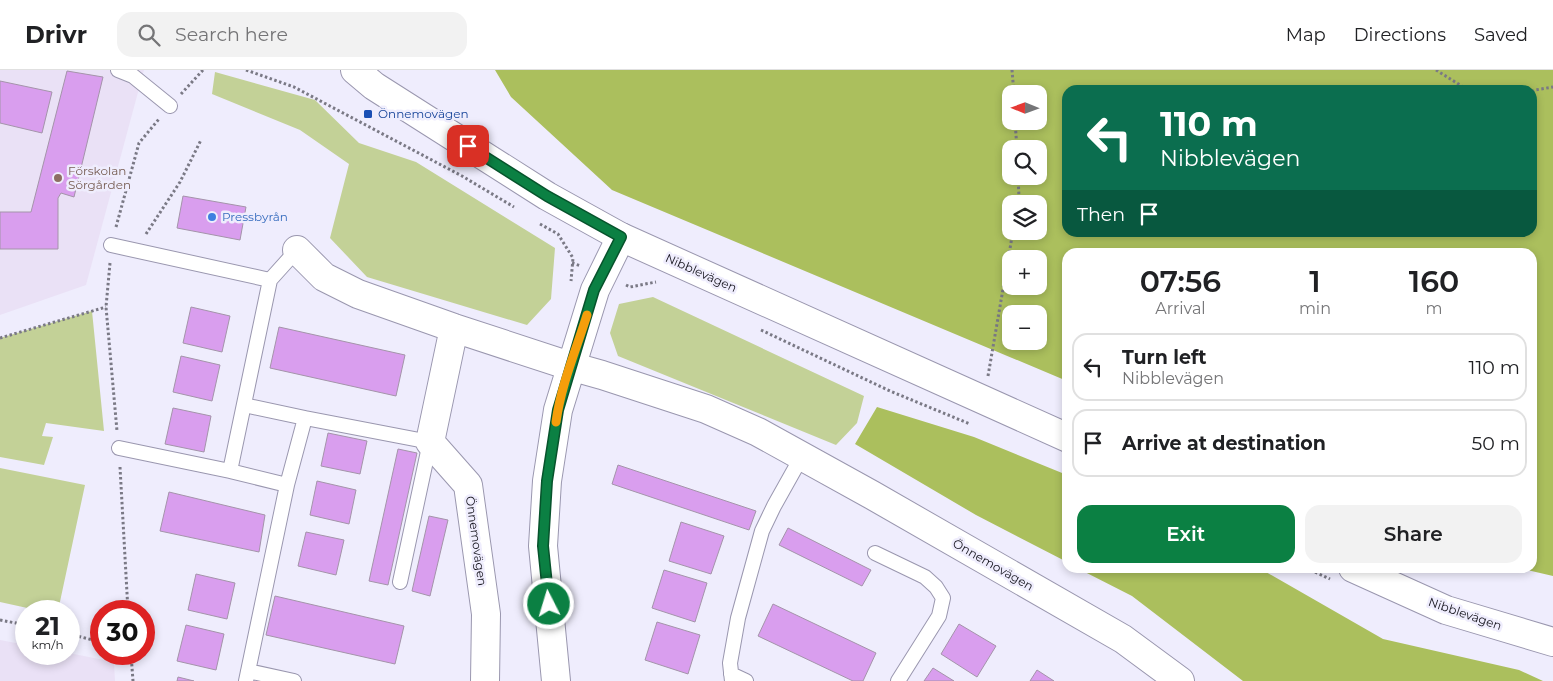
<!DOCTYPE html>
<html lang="en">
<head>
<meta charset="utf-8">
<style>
	body { margin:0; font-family:Montserrat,sans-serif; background:#f2f2f2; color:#202124; height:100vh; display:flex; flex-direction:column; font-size:19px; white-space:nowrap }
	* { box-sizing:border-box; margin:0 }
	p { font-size:16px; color:#757577 }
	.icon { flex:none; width:28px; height:28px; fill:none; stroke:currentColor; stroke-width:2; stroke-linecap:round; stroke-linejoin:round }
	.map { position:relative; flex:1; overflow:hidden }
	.drawer { position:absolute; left:1062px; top:178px; width:475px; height:325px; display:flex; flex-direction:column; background:#fff; border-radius:15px; box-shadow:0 2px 8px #0003 }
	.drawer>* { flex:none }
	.guide { position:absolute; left:1062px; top:15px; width:475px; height:152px; border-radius:15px; box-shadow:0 2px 8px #0003; background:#0b6e4f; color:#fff; overflow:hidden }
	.needle { width:32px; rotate:271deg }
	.tools { position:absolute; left:1002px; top:15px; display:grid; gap:10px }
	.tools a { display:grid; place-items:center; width:45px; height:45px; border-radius:10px; background:#fff; box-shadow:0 2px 8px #0003; font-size:25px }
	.speed { position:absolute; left:15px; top:530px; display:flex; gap:10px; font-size:25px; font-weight:700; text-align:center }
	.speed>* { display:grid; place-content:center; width:65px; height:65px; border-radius:50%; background:#fff; box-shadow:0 2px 8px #0003; line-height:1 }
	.speed small { font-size:12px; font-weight:400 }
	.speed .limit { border:8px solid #d22; background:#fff; color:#111 }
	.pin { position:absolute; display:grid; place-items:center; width:42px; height:42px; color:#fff; margin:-21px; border-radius:10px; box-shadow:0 2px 8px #0006 }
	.me { position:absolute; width:55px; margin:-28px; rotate:355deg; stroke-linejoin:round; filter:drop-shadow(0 0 4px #0008) }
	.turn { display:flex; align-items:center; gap:18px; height:105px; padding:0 15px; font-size:22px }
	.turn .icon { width:65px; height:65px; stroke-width:2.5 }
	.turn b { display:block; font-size:35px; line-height:42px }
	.then { display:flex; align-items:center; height:48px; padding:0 15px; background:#0003; gap:10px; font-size:19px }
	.eta { display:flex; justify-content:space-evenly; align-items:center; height:85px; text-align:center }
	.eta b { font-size:30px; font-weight:600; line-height:35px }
	.cta { display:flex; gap:10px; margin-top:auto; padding:10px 15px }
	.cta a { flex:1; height:58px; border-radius:15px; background:#0b8043; color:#fff; font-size:20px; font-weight:600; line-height:58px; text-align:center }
	.cta a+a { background:#f2f2f2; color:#202124 }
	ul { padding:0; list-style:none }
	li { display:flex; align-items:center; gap:15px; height:68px; margin:0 10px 8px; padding:0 5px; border:2px solid #e0e0e0; border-radius:15px }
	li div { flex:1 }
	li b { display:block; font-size:19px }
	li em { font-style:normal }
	header { display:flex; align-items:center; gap:30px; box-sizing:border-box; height:70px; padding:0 25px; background:#fff; border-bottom:1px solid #e0e0e0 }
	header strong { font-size:24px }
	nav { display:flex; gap:28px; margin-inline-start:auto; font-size:18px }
	.search { width:350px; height:45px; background:#f2f2f2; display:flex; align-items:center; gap:12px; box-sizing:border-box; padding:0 18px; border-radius:15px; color:#757577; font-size:19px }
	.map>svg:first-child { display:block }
</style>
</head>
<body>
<header>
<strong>Drivr</strong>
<div class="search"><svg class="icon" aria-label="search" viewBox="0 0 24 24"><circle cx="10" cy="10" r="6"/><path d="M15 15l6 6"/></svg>Search here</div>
<nav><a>Map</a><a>Directions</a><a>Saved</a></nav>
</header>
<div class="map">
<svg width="1553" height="611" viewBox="0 0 1553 611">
	<rect width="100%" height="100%" fill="#efedfd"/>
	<!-- education -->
	<path fill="#eae1f6" d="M0 0H144L86 215 0 245Z
		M0 570 26 575V584L69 583 114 592 115 611H0Z"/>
	<!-- green -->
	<path fill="#c3d197" d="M215 2 315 30 359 73 416 92 555 178 551 229 527 255 367 207 330 168 349 94 300 60 212 24Z
		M653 227 864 326 857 353 836 375 618 286 610 263 619 234Z
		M92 241 104 361 46 353 42 366 53 367 44 395 0 387V268Z
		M0 398 85 415 58 541H41L0 532Z"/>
	<!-- forest -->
	<path fill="#abbf5d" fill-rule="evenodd" d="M495 0H1553V506L1518 498H1532V182H1068L1067 311 612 120 511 27ZM1068 20H1532V162H1068ZM1011 24H1039V51H1011ZM1011 79H1039V106H1011ZM1011 134H1039V161H1011ZM1011 189H1039V216H1011ZM1011 244H1039V271H1011Z
		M877 337 974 367 1067 405V492L976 445 855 374Z
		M1077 498H1259L1383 569 1519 600 1543 611H1243L1132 526Z"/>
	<!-- building -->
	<path fill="#d99eee" stroke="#a494aa" d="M67 1 103 7 74 127 61 123 58 128V179H0V142H31Z
		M0 11 52 22 42 63 0 53Z
		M183 126 246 137 240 170 177 158Z
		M191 237 230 246 222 282 183 273Z
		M279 257 405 285 396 326 270 298Z
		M181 286 220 295 212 331 173 322Z
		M173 338 211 346 204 382 165 374Z
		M328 363 367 371 360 404 321 396Z
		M398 379 417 383 388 515 369 511Z
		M618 395 756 441 749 460 612 414Z
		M317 411 356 420 349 454 310 445Z
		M169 422 265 445 259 482 160 461Z
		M429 446 448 450 430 526 412 521Z
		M681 452 724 466 711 504 669 491Z
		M788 458 871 500 862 516 779 475Z
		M306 462 344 470 336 505 298 496Z
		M664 500 707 513 695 552 652 538Z
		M196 504 235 513 227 549 188 540Z
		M275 526 404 556 395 594 266 565Z
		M773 534 876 583 863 611H853L758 566Z
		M657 552 700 565 688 604 645 590Z
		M959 554 996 576 977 607 941 584Z
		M186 555 224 564 216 600 177 591Z
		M933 598 954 611H924Z
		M1037 600 1054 611H1030Z
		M178 607 194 611H177Z"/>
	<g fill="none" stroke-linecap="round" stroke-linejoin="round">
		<!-- service casing -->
		<g stroke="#9a97af" stroke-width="16">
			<path id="service" d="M118 0 133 6 170 36
				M111 175 270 210 297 180
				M244 335 305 348 287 415
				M305 348 430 372 400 512
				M119 378 230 401
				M875 483 925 507 936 517 943 528 939 546 898 611
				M248 601 294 611
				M731 604 746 611
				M246 611 287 415 230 401 270 210
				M732 611 730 593 738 548 762 461 774 436 802 386"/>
		</g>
		<!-- minor casing -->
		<g stroke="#9a97af" stroke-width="30">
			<path id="minor" d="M297 180 324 207 358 224 454 258 570 296 602 305 706 339 758 362 872 425 1123 569 1180 611
				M454 258 430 372 468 415 486 544 485 611
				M556 611 543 476 547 411 558 340 595 220 621 167"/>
		</g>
		<!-- tertiary casing -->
		<g stroke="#9a97af" stroke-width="30">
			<path id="tertiary" d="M355 0 374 16 547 126 621 167 1068 368
				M1353 498 1446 540 1553 572"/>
		</g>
		<!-- path -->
		<path stroke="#7a7985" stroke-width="3" stroke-dasharray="2.5 2.5" stroke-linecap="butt" d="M246 0 294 17 462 106 514 137
			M1012 0 1014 24
			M1436 0 1468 20
			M1532 22 1535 20 1553 17
			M181 24 203 0
			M1015 51 1017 79
			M1018 134 1019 127 1018 106
			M540 154 558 164 573 188 571 211
			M116 157 139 73 159 49
			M146 164 180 112 201 70
			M110 193 106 237 117 361
			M572 193 581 196
			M626 215 630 217 656 212
			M761 260 890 321 970 354
			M0 268 106 237
			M988 306 1013 161
			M120 397 128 541
			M1306 498 1330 509
			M0 550 26 555
			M69 564 101 572
			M131 584 133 611"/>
		<!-- service -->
		<use href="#service" stroke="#fff" stroke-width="14"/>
		<!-- minor -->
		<use href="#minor" stroke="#fff" stroke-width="28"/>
		<!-- tertiary -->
		<use href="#tertiary" stroke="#fff" stroke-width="28"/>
	</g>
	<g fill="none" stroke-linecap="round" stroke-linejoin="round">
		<!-- route casing -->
		<g stroke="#07532c" stroke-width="12">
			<path id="route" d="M468 76 547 126 621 167 594 220 558 340 547 411 543 476 549 534"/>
		</g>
		<!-- route -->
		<use href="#route" stroke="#0b8043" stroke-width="9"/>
		<!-- slow -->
		<path stroke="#f59e0b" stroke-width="9" d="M556 352C561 315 576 280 587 245"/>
	</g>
	<!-- markers -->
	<rect fill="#1a4fb4" stroke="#efedfd" stroke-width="2" x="363" y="39" width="10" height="10" rx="2.5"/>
	<circle fill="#8d6e63" stroke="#efedfd" stroke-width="2" cx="58" cy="108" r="5"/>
	<circle fill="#3f7fe0" stroke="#efedfd" stroke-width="2" cx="212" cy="147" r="5"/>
	<g text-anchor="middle" stroke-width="5" stroke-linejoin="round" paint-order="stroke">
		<!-- transit labels -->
		<g font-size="12" fill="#164399" stroke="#efedfd" text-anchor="start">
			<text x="378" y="48">Önnemovägen</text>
		</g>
		<!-- education labels -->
		<g font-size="12" fill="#785e54" stroke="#efedfd" text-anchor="start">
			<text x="68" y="105">Förskolan<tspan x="68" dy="14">Sörgården</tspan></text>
		</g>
		<!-- shop labels -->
		<g font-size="12" fill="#366cbe" stroke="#efedfd" text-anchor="start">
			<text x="222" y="151">Pressbyrån</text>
		</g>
		<!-- street labels -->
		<g font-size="12" fill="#16151e" stroke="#efedfd">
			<text transform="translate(701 203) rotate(24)" y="4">Nibblevägen</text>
			<text transform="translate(476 471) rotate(82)" y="4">Önnemovägen</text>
			<text transform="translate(993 495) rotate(30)" y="4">Önnemovägen</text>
			<text transform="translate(1465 544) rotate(19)" y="4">Nibblevägen</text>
		</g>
	</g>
</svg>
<div class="tools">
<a><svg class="needle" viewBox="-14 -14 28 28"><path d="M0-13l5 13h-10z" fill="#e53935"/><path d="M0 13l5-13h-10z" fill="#757577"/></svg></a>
<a><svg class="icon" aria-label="search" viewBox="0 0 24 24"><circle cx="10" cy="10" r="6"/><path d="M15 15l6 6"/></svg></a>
<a><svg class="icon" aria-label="layers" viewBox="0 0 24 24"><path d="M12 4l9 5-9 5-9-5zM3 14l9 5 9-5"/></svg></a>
<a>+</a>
<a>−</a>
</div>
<div class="speed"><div>21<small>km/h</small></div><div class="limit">30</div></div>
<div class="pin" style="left:468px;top:76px;background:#d93025"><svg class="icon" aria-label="arrive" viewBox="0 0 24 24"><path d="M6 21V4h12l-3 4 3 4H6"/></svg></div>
<svg class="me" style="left:549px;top:534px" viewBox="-20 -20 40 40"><circle r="17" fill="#0b8043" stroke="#fff" stroke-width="3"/><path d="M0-11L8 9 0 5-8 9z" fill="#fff"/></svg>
<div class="guide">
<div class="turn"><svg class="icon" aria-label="left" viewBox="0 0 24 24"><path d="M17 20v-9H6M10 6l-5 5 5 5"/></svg><div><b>110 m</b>Nibblevägen</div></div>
<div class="then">Then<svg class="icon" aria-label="arrive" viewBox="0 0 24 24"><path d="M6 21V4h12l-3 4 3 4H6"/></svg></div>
</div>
<section class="drawer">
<div class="eta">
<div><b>07:56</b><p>Arrival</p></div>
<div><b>1</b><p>min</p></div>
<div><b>160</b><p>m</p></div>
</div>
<ul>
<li><svg class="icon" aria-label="left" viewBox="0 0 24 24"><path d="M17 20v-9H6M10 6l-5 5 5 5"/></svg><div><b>Turn left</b><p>Nibblevägen</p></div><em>110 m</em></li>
<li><svg class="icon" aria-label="arrive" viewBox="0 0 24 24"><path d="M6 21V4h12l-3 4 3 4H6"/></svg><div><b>Arrive at destination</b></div><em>50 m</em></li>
</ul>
<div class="cta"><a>Exit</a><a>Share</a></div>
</section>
</div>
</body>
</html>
